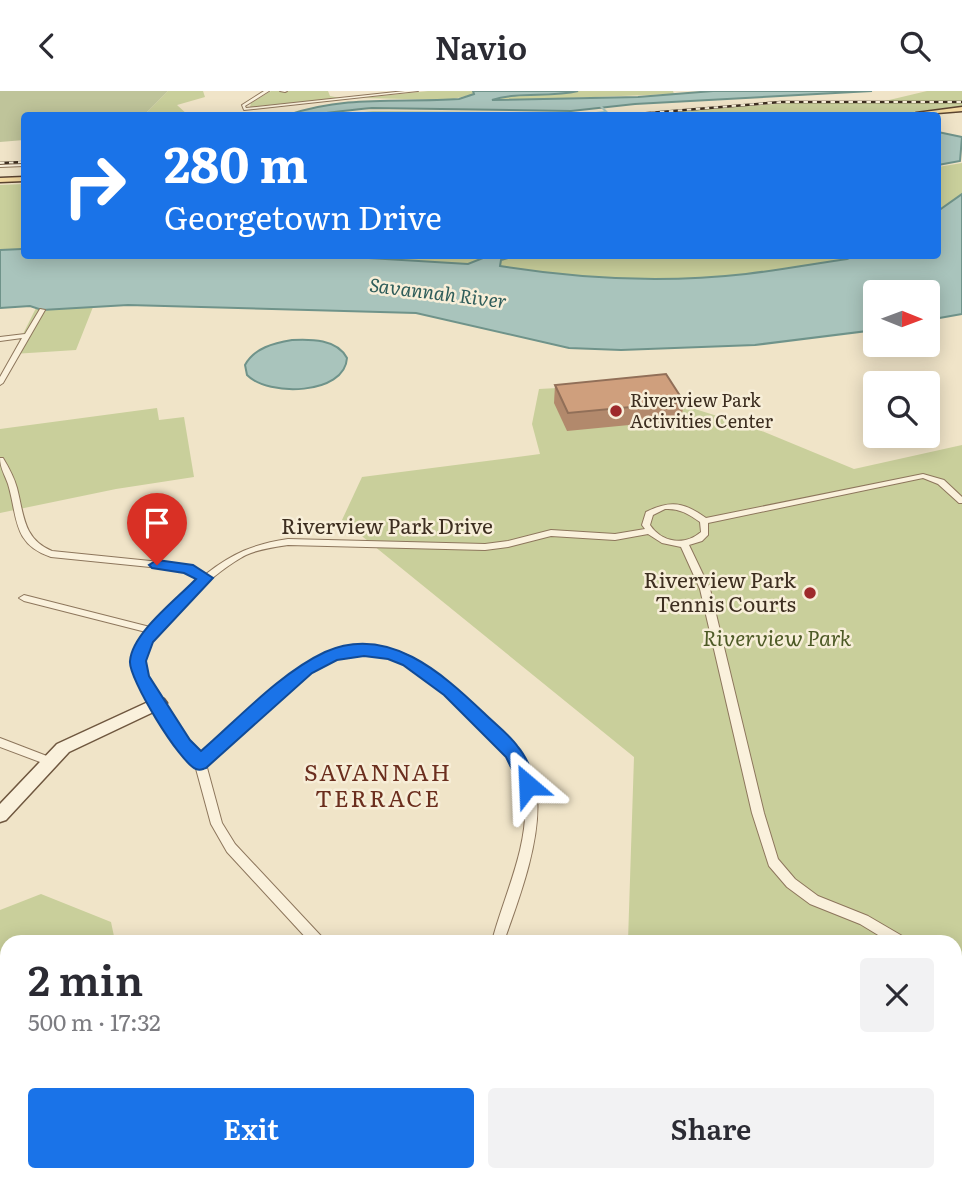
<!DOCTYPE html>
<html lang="en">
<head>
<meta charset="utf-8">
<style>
	body { margin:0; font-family:Literata,serif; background:#f2f2f3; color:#2b2b33; height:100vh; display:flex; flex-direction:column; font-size:26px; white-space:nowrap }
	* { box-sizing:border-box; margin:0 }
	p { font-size:23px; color:#7c7c81 }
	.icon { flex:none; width:38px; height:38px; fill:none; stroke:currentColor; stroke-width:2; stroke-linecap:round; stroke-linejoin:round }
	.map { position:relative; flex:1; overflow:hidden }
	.panel { position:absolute; left:0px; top:844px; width:962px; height:247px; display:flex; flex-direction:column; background:#fff; border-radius:21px 21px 0 0; box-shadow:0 4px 18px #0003 }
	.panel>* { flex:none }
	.hud { position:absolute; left:21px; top:21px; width:920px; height:147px; border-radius:7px; box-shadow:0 4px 18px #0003; background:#1a73e8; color:#fff; overflow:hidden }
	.needle { width:46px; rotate:91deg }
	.fabs { position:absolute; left:863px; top:189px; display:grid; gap:14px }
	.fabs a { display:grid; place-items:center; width:77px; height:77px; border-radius:7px; background:#fff; box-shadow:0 4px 18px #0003; font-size:35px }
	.pin { position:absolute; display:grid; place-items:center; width:60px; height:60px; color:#fff; margin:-72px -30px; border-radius:50% 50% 50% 0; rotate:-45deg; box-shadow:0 0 7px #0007 }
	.pin .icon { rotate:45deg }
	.me { position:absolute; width:77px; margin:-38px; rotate:334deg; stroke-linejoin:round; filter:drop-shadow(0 0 5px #0008) }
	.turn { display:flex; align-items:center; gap:24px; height:147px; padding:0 28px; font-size:32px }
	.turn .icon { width:91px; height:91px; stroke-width:2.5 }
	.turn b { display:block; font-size:49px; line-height:60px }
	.round { display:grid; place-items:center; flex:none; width:74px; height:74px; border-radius:7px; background:#f2f2f3 }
	.overview { display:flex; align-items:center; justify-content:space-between; height:119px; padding:0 28px }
	h1 { font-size:42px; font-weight:600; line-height:52px }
	.action { display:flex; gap:14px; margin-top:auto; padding:14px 28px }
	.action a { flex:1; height:80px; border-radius:7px; background:#1a73e8; color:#fff; font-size:28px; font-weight:600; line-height:80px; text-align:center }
	.action a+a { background:#f2f2f3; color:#2b2b33 }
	header { display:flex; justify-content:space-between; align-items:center; height:91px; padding:0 28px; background:#fff; font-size:32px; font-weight:600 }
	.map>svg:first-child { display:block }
</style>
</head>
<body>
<header><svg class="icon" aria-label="back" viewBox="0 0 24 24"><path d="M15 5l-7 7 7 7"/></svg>Navio<svg class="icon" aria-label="search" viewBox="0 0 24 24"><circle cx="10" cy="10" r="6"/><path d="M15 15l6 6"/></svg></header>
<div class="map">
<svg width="962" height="1090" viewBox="0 0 962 1090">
	<rect width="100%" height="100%" fill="#f0e4c8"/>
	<!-- green -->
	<path fill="#c9cf9b" d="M168 0H203L205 6 177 14 188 24H144Z
		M271 0H328L330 5 340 7 250 16 251 12Z
		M428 0H473L474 3 449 9 362 7Z
		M578 0H673L674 3 490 10C519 0 549 7 578 0Z
		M927 0H962V15L890 24H628L803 11 885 10Z
		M373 20 518 21 504 24H336Z
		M962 72V103L938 120V76Z
		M24 93V158L0 159V94Z
		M518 164 854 165 847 168C813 173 779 179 746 183 665 192 580 188 500 175L501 169Z
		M319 165H488L468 173Z
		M93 216 76 259 13 263 36 217 42 219Z
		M667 291 695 318 752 336 854 378 962 354V1082L956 1077V850H628L634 666 342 429 362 386 540 363 532 333 539 298Z
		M157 317 159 329 184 326 194 386 116 398 0 422V338Z
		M41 803 111 831 115 850H7V1083H94L90 1090H0V819Z"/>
	<!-- cemetery -->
	<path fill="#bfc49a" d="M0 0H168L144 24H24V49L0 51Z
		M112 1083H389L395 1090H108Z"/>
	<!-- water -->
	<path fill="#a9c4bc" stroke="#6f938a" stroke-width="2" d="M473 0H578C550 7 520 0 492 9L638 6 713 0H872L635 13 571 20 372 17C343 19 317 25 288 24 347 4 399 12 459 8L474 3Z
		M938 41 962 46 960 70 938 74Z
		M962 103V223L928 229V201H875V239L755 254 621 259 569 257 416 222 128 214 42 219 30 215 0 217V159L22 158H24V164H319L468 173 488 165 518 164 501 169 500 175C580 188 665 192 746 183 779 179 813 173 847 168L854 165 938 164V120Z
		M292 249C311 248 337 248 347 267 345 304 268 306 247 284L245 274C254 257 274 252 292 249Z"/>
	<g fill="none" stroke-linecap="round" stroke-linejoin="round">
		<!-- canal -->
		<path fill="#a9c4bc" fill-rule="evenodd" d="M598 11 609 22 572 24 604 20 596 12Z"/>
		<!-- street casing -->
		<g stroke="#8d765c" stroke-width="2">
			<path id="street" d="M264 0H269L245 15 246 17 405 0H418L244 19 242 14Z
				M280 0H287L285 1Z
				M24 73V75L0 76V74Z
				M40 218 45 219 3 292 0 294V286L22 247 0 250V246L25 243Z
				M0 367H3C9 377 14 386 17 397 24 424 23 448 52 460L180 473 197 478 206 483C233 462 254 453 288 448L485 453 508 450 551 439 615 443 645 438 642 434 646 421C670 409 684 411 706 427L923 383 944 389 962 406V412H959L938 393 923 387 708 432V444L702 450 689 454 710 498 764 722 778 768 795 788 818 805 868 825 904 846 905 850H888L860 833 810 813 787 796 769 775 752 722 700 498 681 456 662 452 648 443 615 449 551 445 508 456 485 459 288 454C274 456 259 458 246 464 220 477 156 532 145 559 143 564 143 569 143 575 144 593 186 650 200 665 237 629 288 573 339 559 359 554 382 554 402 562 435 574 502 636 522 666 529 677 535 692 537 705 541 750 519 808 504 850H492C504 804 529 756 525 706 523 670 492 644 467 621 446 602 422 577 395 567 325 541 250 630 206 673L222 732 235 753 322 846 323 850H309L227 761 211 733 195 674 179 657 135 586C131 568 136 557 146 541L24 510 19 507 24 504 150 536 169 515 200 488 191 482 180 479 51 466C12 453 18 426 8 393 5 384 0 377 0 367ZM665 418C679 417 689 423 700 431L701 441C685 455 662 452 650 434L653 424Z
				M0 647 52 667 53 670 52 673 48 674 0 656Z
				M956 909 961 911 962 914V936L957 934 956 930Z"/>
		</g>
		<!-- secondary casing -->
		<g stroke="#6f573f" stroke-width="3">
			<path id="secondary" d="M159 606 164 608 167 612 164 616 69 661 6 729 0 731V713L57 653Z"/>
		</g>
		<!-- primary casing -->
		<g stroke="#5b4430" stroke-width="3">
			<path id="primary" d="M962 16V20L913 24 916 22Z
				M24 86V90L0 91V87Z"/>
		</g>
		<!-- street -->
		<use href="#street" fill="#faf1dc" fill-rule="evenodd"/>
		<!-- secondary -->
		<use href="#secondary" fill="#faf1dc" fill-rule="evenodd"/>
		<!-- primary -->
		<use href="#primary" fill="#f3d9a0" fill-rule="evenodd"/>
		<!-- rail casing -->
		<g stroke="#3d2e20" stroke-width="2.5">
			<path id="rail" d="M624 24 781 11H962
				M0 72 24 71"/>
		</g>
		<!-- rail -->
		<use href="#rail" stroke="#f7eed8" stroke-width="2" stroke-dasharray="4.5" stroke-linecap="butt"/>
	</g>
	<!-- wall -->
	<path fill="#b2896c" d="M555 294 684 311 681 329 567 340 554 312Z"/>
	<!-- building -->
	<path fill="#cf9f7d" stroke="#916f58" stroke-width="2" d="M666 283 684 311 568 322 555 294Z"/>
	<!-- route -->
	<path fill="#1a73e8" stroke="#114b97" stroke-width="2" d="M157 469 193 474 213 487 153 551 146 570 149 585 190 649 201 660C238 628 280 582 325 561 388 533 442 582 484 622 495 633 509 643 518 656 527 666 532 681 538 694L535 699 528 701 522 699 506 666 444 604 403 574 388 568 364 565 337 569 312 582 206 677C202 678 201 680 196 678 180 672 128 587 130 570 132 542 177 508 196 488L184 482 152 477 149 474Z"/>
	<!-- markers -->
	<g fill="#9e2a2b" stroke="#f7eed8" stroke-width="2.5">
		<circle cx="616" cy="320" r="7"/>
		<circle cx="810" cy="502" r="7"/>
	</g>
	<g text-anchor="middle" stroke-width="5" stroke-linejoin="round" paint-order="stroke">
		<!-- far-poi labels -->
		<g font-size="18" fill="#3d2e20" stroke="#f7eed8" text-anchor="start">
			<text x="630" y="316">Riverview Park<tspan x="630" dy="21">Activities Center</tspan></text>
		</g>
		<!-- far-water labels -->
		<g font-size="19" font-style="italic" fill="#2f5d5a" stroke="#f7eed8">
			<text transform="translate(438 202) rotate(7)" y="7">Savannah River</text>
		</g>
		<!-- street labels -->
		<g font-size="21" fill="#3d2e20" stroke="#f7eed8">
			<text x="387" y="443">Riverview Park Drive</text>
		</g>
		<!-- poi labels -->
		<g font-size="21" fill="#3d2e20" stroke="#f7eed8" text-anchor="end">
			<text x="796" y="497">Riverview Park<tspan x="796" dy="24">Tennis Courts</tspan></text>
		</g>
		<!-- park labels -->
		<g font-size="21" font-style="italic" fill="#4d5a26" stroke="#f7eed8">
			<text x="777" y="555">Riverview Park</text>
		</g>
		<!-- neighbourhood labels -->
		<g font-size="23" letter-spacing="2" fill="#6b2e1e" stroke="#f7eed8">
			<text x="378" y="690">SAVANNAH<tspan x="378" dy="26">TERRACE</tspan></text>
		</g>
	</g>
</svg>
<div class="fabs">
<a><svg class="needle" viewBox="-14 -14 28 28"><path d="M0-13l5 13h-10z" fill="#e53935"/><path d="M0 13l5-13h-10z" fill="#7c7c81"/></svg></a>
<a><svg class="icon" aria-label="search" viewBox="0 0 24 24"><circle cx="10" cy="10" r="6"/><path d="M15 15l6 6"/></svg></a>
</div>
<div class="pin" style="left:157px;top:474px;background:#d93025"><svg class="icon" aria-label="arrive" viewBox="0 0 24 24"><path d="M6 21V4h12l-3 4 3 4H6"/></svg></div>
<svg class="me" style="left:528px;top:694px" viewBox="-20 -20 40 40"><path d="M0-17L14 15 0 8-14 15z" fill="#1a73e8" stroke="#fff" stroke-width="4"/></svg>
<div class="hud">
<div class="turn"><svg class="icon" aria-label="right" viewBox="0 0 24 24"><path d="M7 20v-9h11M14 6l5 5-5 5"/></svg><div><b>280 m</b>Georgetown Drive</div></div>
</div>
<section class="panel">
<div class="overview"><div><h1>2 min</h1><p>500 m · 17:32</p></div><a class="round"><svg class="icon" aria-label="close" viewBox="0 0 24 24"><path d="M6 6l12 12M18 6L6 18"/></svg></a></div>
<div class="action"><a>Exit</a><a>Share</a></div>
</section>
</div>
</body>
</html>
